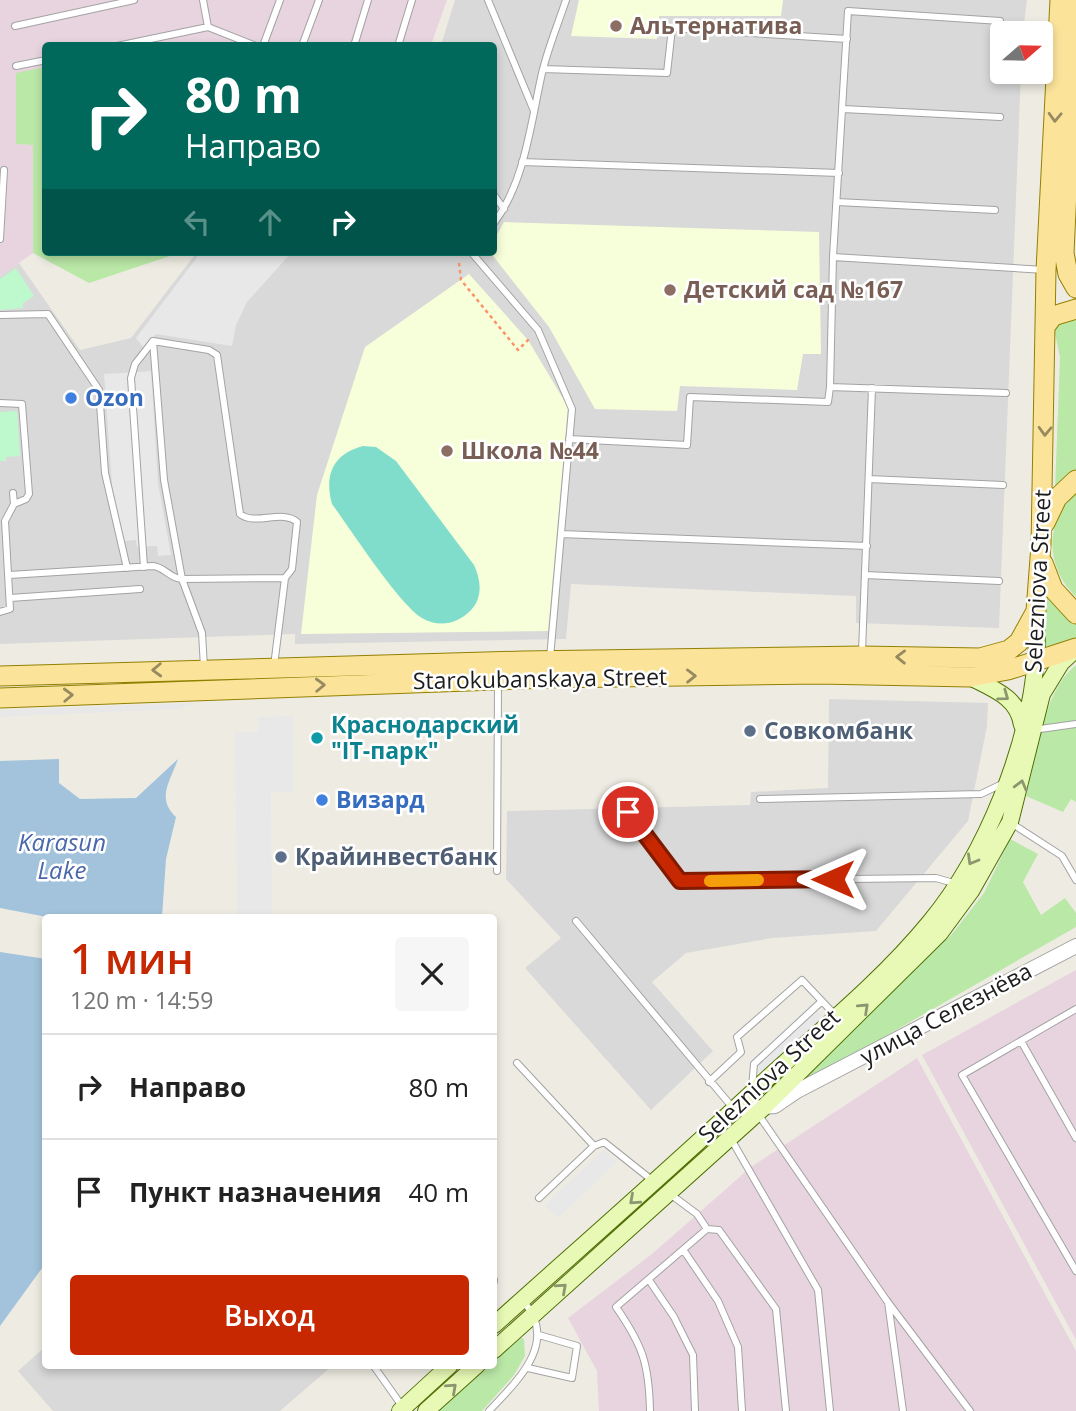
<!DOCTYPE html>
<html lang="ru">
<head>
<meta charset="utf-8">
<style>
	body { margin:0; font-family:"Open Sans",sans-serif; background:#f6f6f6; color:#222; height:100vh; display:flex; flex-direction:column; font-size:26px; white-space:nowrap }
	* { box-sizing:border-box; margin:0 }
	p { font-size:23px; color:#767676 }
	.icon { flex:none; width:38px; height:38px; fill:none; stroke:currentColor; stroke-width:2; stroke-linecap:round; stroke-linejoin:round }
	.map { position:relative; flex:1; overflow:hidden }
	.sheet { position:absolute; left:42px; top:914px; width:455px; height:455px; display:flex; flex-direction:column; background:#fff; border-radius:7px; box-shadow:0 4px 10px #0003 }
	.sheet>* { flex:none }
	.hud { position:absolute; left:42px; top:42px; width:455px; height:214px; border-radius:7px; box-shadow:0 4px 10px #0003; background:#00695c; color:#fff; overflow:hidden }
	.needle { width:46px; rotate:70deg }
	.controls { position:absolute; left:990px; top:21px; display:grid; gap:14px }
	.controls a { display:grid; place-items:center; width:63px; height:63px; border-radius:7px; background:#fff; box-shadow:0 4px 10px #0003; font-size:35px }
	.pin { position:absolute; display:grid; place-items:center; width:60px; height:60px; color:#fff; margin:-30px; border:4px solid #fff; border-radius:50%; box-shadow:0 2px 7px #0007 }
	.me { position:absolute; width:77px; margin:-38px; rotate:270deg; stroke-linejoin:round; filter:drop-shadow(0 0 5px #0008) }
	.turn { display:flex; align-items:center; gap:24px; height:147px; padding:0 28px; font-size:32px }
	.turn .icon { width:91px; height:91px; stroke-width:2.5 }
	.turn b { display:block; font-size:49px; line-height:60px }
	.lanes { display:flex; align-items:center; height:66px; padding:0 28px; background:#0003; justify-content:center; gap:35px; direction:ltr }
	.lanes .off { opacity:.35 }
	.round { display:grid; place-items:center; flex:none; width:74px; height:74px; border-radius:7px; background:#f6f6f6 }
	.summary { display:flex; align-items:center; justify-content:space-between; height:119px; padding:0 28px }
	h1 { font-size:42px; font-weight:600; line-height:52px; color:#c72801 }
	.action { display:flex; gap:14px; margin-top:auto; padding:14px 28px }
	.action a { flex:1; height:80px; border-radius:7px; background:#c72801; color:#fff; font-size:28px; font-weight:600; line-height:80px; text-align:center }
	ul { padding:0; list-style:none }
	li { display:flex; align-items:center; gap:21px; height:105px; padding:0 28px; border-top:2px solid #e0e0e0 }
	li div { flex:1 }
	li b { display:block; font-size:26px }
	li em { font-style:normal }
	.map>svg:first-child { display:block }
</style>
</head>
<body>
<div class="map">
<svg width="1076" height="1411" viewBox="0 0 1076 1411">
	<rect width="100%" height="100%" fill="#eeece2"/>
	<!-- residential -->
	<path fill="#dad9d9" d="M455 0H1027L1023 33H1003V72H1021L999 628 856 623V596L571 584 566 639 295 644V634L0 644V276L19 263 80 350 131 338 197 252H494V46L441 45Z
		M829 699 988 703 987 726 968 821 876 931 772 938 686 953 652 982 713 1051 651 1110 525 968 561 938 506 879 507 811 750 805 751 792 828 788Z
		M45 1347 46 1365 332 1366 280 1411H53L18 1371Z"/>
	<!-- industrial -->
	<path fill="#e7d4df" d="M0 0H447L431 45 46 46 45 67 16 74V144L33 145V253L0 276Z
		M1076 970V1340L922 1055Z
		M917 1058 1076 1351V1411H599L597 1371 568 1318 652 1254 751 1167Z"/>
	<!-- education -->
	<path fill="#f7ffda" d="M579 0H783L781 16H659L657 39 571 36Z
		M504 222 819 232 821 354H803L797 390 680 386 677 411 595 409 549 327 490 252H494V240Z
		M469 274 528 340 568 407 548 631 301 634 317 495 365 347Z"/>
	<!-- grass -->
	<path fill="#bae8a7" d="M45 67 46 252H182L89 283 33 253V145L16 144V73Z
		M1076 317V471L1055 490 1060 357 1054 329 1058 322Z
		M1076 491V597C1045 567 1044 521 1076 491Z
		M1046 589 1076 618V639L1041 648Z
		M1076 665V802L1071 799 1063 812 1026 796C1036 756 1043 691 1076 665Z
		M1010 839 1038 854 1023 882 1041 915 1065 898 1076 913V927L814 1077 804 1075 952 934 984 893Z
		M515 1336 524 1339 525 1356 514 1375 482 1411H435L484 1365H494V1356Z"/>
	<!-- park -->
	<path fill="#bef9ce" d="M16 268 34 296 23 303V308L0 310V279Z
		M17 411 20 456 6 457V461H0V412Z"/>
	<!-- pitch -->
	<path fill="#80ddcb" d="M363 446 376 447 396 461 474 565C481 580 483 597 471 610 458 624 439 628 422 618 399 604 351 530 332 504 324 475 333 454 363 446Z"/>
	<!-- parking -->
	<path fill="#e8e8e8" d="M201 252H292L247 302 236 325 232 346 156 334 144 348 136 338Z
		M151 371 158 483 171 555 158 556 157 546 137 547 136 540 124 541 112 485 104 374Z
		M197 703 178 709 0 717V710Z
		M293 716 294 792H271L272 917H237L235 732H258V717Z
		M811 1004 823 1017 760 1076 748 1063Z
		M604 1149 617 1162 558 1218 545 1205Z"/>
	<!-- water -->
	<path fill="#a2c3db" d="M59 759V783L80 799 136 798 178 759C170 782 156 798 176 817L166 859 162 917H47L0 908V761Z
		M0 952 46 959 45 1264 0 1326Z"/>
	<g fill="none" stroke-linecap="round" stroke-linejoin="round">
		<!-- service casing -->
		<g stroke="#a3a3a3" stroke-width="8">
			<path id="service" d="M488 0 534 111
				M1000 21 848 11 833 257 830 387 1006 393
				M15 26 134 0
				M208 27 256 46
				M117 46 208 27 203 0
				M263 46 280 0
				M302 46 319 0
				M354 46 368 0
				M398 46 412 0
				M16 66 46 60
				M543 69 667 73 672 28 847 39
				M843 109 1000 117
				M522 162 839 173
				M494 195 504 209
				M837 202 995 210
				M494 223C525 182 531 122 542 73 548 48 558 24 566 0
				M0 239 4 170
				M400 252H467
				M471 252 538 330 572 409 550 658
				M833 257 1045 270
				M0 315 48 314 99 390 105 473 127 568
				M0 403 22 404 29 494 26 499 14 504 5 521 10 609 0 612
				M569 439 687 445 690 397 828 402 830 387
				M869 479 1003 485
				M13 493 14 504
				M561 534 867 546
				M144 567 131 378 135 364 153 341 209 350 217 355 240 514C254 526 283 509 297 522L292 569 285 578
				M9 575 153 566C165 567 170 579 182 579L164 480 153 341
				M865 575 999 581
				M10 598 140 589
				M862 652 872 388
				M204 667 202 633 182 579 285 578 274 666
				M1033 730 1076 724
				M760 799 981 794 1004 783
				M628 812 679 881 936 878 957 884
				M1011 823 1062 856 1076 880
				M497 871 498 682
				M576 921 733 1108
				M1076 1009 962 1075 1076 1271
				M1021 1041 1076 1138
				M517 1063 594 1146 604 1142 653 1181
				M709 1082 741 1052 737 1037 802 980 836 1016
				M752 1088 754 1064 822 1001
				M758 1114 887 1301 970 1411
				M731 1139 818 1290 830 1411
				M670 1194 697 1214 707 1229
				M539 1198 594 1146
				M684 1251 718 1301 738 1347 742 1411
				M649 1280 674 1317 693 1355 695 1411
				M494 1281V1280
				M888 1302 903 1411
				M373 1365 402 1406
				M528 1368 572 1378 577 1346 539 1335
				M489 1411C517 1381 560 1342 523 1301
				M650 1411C649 1364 643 1346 616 1307L707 1229 719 1230 776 1309 786 1411"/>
		</g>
		<!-- tertiary casing -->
		<g stroke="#a3a3a3" stroke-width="16">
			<path id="tertiary" d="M734 1110 775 1106 797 1091 1076 946"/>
		</g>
		<!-- secondary casing -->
		<g stroke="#507105" stroke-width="18">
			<path id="secondary" d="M970 677C993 689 1018 697 1022 725
				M494 1325C582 1246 671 1168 758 1087 816 1034 880 983 930 922 986 854 1029 747 1036 659 1038 644 1036 627 1036 611
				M494 1350 763 1108 940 933 971 891 1010 822 1042 694 1061 663 1076 649
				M400 1411 450 1365
				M426 1411 477 1365"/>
		</g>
		<!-- primary casing -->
		<g stroke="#938001" stroke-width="21">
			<path id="primary" d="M1076 0 1064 253 1068 274 1076 288
				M1045 327 1053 316 1076 309
				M1045 523 1057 498 1076 480
				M1043 563 1053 589 1076 614
				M0 676 523 661 862 656 980 658 1009 650 1019 642 1036 611 1041 545 1046 270 1060 0
				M0 698 550 678 818 674 970 677 1008 670 1076 648"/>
		</g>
		<!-- path -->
		<path stroke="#f99368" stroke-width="2.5" stroke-dasharray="3.5 3.5" stroke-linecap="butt" d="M459 263 461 280 518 350 531 337"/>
		<!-- service -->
		<use href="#service" stroke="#fff" stroke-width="6"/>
		<!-- tertiary -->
		<use href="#tertiary" stroke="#fff" stroke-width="14"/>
		<!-- secondary -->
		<use href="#secondary" stroke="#e8f9b5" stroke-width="16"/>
		<!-- primary -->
		<use href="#primary" stroke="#fbe49a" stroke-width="19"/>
	</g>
	<!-- one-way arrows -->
	<defs><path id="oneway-chevron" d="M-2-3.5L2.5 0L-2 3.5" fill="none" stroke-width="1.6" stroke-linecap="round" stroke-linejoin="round" transform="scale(1.75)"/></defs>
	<g stroke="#978a61">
		<use href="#oneway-chevron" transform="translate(1055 117) rotate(92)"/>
		<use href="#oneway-chevron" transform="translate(1045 431) rotate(92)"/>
		<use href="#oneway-chevron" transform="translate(901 657) rotate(-179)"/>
		<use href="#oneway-chevron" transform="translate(157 670) rotate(178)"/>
		<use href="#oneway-chevron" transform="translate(691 676) rotate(-1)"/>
		<use href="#oneway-chevron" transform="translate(320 685) rotate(-2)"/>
		<use href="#oneway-chevron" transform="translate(68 695) rotate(-2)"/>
	</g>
	<g stroke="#8c9670">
		<use href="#oneway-chevron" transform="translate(1004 696) rotate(36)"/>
		<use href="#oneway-chevron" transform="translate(1021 785) rotate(-75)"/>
		<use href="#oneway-chevron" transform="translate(972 860) rotate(120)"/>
		<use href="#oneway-chevron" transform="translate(864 1008) rotate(-43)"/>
		<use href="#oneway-chevron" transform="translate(634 1200) rotate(138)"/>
		<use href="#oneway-chevron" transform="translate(562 1288) rotate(-42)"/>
		<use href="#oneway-chevron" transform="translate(452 1388) rotate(-42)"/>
	</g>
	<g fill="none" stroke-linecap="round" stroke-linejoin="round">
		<!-- route casing -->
		<g stroke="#811a01" stroke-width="18">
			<path id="route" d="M628 812 680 881 833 879"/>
		</g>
		<!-- route -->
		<use href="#route" stroke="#c72801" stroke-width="12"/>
		<!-- slow -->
		<path stroke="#f59e0b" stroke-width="12" d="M710 881 758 880"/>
	</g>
	<!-- markers -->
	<g fill="#8d6e63" stroke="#fff" stroke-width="2.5">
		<circle cx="616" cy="26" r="7"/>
		<circle cx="670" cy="290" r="7"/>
		<circle cx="447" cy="451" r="7"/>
	</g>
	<g fill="#3f7fe0" stroke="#fff" stroke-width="2.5">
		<circle cx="71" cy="398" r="7"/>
		<circle cx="322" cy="800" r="7"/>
	</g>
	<g fill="#5c6f8a" stroke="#fff" stroke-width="2.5">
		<circle cx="750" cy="731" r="7"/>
		<circle cx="281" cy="857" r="7"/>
	</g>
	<circle fill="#0f9aa8" stroke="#fff" stroke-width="2.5" cx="317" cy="738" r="7"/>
	<g text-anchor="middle" stroke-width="5" stroke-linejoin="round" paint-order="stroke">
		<!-- education labels -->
		<g font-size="23" font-weight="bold" fill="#785e54" stroke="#fff" text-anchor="start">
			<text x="630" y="34">Альтернатива</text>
			<text x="684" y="298">Детский сад №167</text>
			<text x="461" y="459">Школа №44</text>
		</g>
		<!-- shop labels -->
		<g font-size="23" font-weight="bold" fill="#366cbe" stroke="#fff" text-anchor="start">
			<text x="85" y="406">Ozon</text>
			<text x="336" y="808">Визард</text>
		</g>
		<!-- street labels -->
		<g font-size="23" fill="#1c1c1c" stroke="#fff">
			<text transform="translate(1038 581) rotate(-87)" y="8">Selezniova Street</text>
			<text transform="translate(540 679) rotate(-1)" y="8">Starokubanskaya Street</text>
			<text transform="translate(946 1014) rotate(-28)" y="8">улица Селезнёва</text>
			<text transform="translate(769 1076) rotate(-43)" y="8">Selezniova Street</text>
		</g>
		<!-- culture labels -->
		<g font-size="23" font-weight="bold" fill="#0d838f" stroke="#fff" text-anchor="start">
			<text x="331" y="733">Краснодарский<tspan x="331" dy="26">"IT-парк"</tspan></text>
		</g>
		<!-- service labels -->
		<g font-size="23" font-weight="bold" fill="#4e5e75" stroke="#fff" text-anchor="start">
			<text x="764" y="739">Совкомбанк</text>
			<text x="295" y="865">Крайинвестбанк</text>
		</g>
		<!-- water labels -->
		<g font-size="24" font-style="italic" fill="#4a67ab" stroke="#fff">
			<text x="62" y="851">Karasun<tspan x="62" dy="28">Lake</tspan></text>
		</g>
	</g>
</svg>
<div class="controls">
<a><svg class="needle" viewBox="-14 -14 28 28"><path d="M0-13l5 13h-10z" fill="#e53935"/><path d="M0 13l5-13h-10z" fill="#767676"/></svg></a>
</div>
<div class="pin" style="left:628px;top:812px;background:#d93025"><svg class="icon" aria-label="arrive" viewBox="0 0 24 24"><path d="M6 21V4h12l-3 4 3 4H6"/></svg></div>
<svg class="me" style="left:833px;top:879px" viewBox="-20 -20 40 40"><path d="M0-17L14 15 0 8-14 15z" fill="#c72801" stroke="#fff" stroke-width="4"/></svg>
<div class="hud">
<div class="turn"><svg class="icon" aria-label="right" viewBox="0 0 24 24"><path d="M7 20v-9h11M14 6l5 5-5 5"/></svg><div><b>80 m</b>Направо</div></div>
<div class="lanes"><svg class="icon off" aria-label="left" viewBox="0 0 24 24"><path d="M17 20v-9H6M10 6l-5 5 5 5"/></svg><svg class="icon off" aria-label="ahead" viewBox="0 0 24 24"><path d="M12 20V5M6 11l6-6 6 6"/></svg><svg class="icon" aria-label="right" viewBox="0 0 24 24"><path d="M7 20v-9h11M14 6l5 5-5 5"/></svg></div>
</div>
<section class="sheet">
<div class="summary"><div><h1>1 мин</h1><p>120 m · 14:59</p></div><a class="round"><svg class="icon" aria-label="close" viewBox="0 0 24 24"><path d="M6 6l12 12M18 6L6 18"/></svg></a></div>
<ul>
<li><svg class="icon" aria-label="right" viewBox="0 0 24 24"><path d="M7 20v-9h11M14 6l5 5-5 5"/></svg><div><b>Направо</b></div><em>80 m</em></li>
<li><svg class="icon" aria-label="arrive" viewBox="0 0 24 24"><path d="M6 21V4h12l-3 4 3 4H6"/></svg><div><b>Пункт назначения</b></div><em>40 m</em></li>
</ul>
<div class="action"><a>Выход</a></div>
</section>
</div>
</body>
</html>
